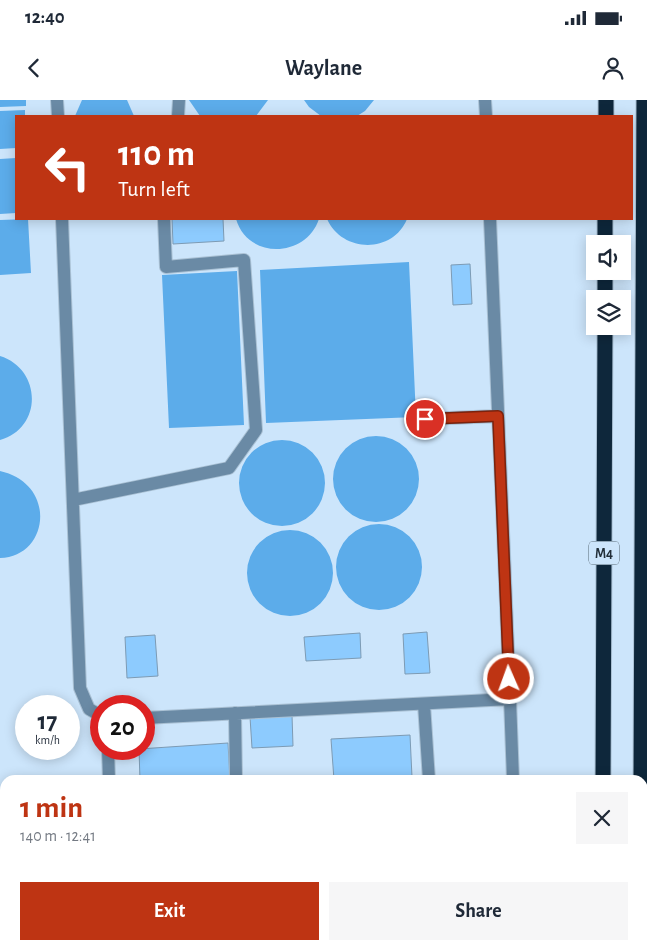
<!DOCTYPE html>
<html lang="en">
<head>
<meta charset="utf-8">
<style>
	body { margin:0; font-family:"Alegreya Sans",sans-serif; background:#f6f6f7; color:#1f2937; height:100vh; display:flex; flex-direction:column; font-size:19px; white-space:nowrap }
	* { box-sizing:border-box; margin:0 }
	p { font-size:16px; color:#747a83 }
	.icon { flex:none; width:28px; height:28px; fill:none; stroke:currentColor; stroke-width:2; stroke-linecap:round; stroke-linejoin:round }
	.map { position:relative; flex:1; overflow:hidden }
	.details { position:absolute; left:0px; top:675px; width:648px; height:175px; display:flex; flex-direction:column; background:#fff; border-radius:15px 15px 0 0; box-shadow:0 2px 12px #0003 }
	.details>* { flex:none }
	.banner { position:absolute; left:15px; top:15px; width:618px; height:105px; border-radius:0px; box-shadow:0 2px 12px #0003; background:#be3413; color:#fff; overflow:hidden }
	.fabs { position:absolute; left:586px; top:135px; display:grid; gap:10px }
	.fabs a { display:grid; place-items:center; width:45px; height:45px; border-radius:0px; background:#fff; box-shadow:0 2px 12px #0003; font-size:25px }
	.speed { position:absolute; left:15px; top:595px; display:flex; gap:10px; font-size:25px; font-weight:700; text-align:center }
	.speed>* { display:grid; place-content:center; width:65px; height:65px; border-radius:50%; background:#fff; box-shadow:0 2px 12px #0003; line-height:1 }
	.speed small { font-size:12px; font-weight:400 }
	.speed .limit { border:8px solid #d22; background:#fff; color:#111 }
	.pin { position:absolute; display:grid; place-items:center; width:42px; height:42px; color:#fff; margin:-21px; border:2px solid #fff; border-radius:50%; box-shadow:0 1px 5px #0007 }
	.me { position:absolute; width:55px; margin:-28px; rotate:358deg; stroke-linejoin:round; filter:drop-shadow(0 0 4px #0008) }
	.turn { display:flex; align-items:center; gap:18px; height:105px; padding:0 20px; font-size:22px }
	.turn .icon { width:65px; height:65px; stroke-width:2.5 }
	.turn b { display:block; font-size:35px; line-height:42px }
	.round { display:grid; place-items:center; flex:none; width:52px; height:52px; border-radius:0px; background:#f6f6f7 }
	.summary { display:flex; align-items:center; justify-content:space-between; height:85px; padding:0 20px }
	h1 { font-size:30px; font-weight:700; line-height:38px; color:#be3413 }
	.button { display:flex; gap:10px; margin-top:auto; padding:10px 20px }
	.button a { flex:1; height:58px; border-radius:0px; background:#be3413; color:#fff; font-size:20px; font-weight:700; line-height:58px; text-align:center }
	.button a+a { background:#f6f6f7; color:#1f2937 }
	.status { display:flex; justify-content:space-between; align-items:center; height:35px; padding:0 25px; background:#fff; direction:ltr }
	.status svg { height:14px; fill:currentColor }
	header { display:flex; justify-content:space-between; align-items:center; height:65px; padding:0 20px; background:#fff; font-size:22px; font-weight:700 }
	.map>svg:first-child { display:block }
</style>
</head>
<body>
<div class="status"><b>12:40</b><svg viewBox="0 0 49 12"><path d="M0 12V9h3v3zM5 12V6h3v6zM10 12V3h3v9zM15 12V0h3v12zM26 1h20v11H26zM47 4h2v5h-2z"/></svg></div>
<header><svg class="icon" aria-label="back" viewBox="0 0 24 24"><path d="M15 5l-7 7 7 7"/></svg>Waylane<svg class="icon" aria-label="person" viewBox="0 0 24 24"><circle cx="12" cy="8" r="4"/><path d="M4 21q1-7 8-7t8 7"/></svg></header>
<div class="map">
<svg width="647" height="850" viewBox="0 0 647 850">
	<rect width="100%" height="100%" fill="#cce5fb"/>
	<!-- water -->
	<path fill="#5cacea" d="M0 0H26V6L0 7Z
		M82 0H127L134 16H75Z
		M189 0H268L256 16H200Z
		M304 0H374L365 11 357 16H321L309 7Z
		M25 10V16H16V48L0 49V11Z
		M16 58V113L0 114V59Z
		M28 119 31 173 0 175V120Z
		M236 119H319C306 158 248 160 236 119Z
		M327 119H407C393 154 342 153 327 119Z
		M409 162 416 317 266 323 260 170Z
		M237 171 244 325 169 328 162 175Z
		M0 256C42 269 43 328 0 340Z
		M333 379a43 43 0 1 1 86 0a43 43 0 1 1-86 0Z
		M239 383a43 43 0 1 1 86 0a43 43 0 1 1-86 0Z
		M0 371C58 384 49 457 0 458Z
		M336 467a43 43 0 1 1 86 0a43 43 0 1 1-86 0Z
		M247 473a43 43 0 1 1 86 0a43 43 0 1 1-86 0Z"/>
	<!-- building -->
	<path fill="#8dcbfe" stroke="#7d9bb4" d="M172 119H223L224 141 173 144Z
		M470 164 472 204 453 205 451 165Z
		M427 532 430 573 405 574 403 534Z
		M360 533 361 558 306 561 304 537Z
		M155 535 158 576 127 578 125 537Z
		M292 615 293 646 252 648 250 617Z
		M410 635 412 677 334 680 331 639Z
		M228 643 230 680H140L139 649Z"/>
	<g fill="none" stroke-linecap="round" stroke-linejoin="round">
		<!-- minor casing -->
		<g stroke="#aac1d4" stroke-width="14">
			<path id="minor" d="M57 0 58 16
				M485 0 486 16
				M178 16 179 0
				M62 119 80 588 89 609 101 616
				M490 119 510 599
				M425 319 498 316
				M73 400 229 368 256 330 244 160 166 167 164 119
				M424 604 429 680
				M235 613 236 680
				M144 618 510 599 513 680
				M108 649 109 680
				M520 845V850"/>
		</g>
		<!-- highway casing -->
		<g stroke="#aac1d4" stroke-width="17">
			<path id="highway" d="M606 16V0
				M605 144V119
				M605 199V171
				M603 680 605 226
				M641 680 644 0
				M602 850V845
				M640 850V845"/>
		</g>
		<!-- minor -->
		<use href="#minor" stroke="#6a8aa5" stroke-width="12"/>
		<!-- highway -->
		<use href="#highway" stroke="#0e273b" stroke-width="15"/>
	</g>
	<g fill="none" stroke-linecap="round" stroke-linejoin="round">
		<!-- route casing -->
		<g stroke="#7c220c" stroke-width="12">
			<path id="route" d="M425 319 498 316 509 579"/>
		</g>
		<!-- route -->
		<use href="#route" stroke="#be3413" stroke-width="9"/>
	</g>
	<g text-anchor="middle" stroke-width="5" stroke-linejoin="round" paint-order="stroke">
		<!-- shield labels -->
		<rect fill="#cce5fb" stroke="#556673" stroke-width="1" x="589" y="441.5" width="30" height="23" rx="4"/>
		<g font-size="14" font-weight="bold" fill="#222f39">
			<text x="604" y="458">M4</text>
		</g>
	</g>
</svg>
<div class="fabs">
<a><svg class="icon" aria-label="sound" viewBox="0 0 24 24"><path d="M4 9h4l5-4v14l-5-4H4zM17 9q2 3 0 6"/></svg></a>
<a><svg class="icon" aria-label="layers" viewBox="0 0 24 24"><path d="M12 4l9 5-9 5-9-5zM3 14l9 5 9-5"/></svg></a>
</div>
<div class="speed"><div>17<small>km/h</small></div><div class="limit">20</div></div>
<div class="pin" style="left:425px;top:319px;background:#d93025"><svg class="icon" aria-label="arrive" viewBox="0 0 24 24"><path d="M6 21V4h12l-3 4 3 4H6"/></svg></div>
<svg class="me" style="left:509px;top:579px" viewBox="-20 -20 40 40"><circle r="17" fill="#be3413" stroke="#fff" stroke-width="3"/><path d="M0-11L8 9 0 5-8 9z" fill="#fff"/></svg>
<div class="banner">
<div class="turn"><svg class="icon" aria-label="left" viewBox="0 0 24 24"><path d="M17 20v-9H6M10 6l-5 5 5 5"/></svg><div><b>110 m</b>Turn left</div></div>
</div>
<section class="details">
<div class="summary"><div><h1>1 min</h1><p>140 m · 12:41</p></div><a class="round"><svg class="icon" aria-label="close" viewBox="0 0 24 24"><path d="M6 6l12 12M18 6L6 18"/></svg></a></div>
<div class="button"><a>Exit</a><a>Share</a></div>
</section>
</div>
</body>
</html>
